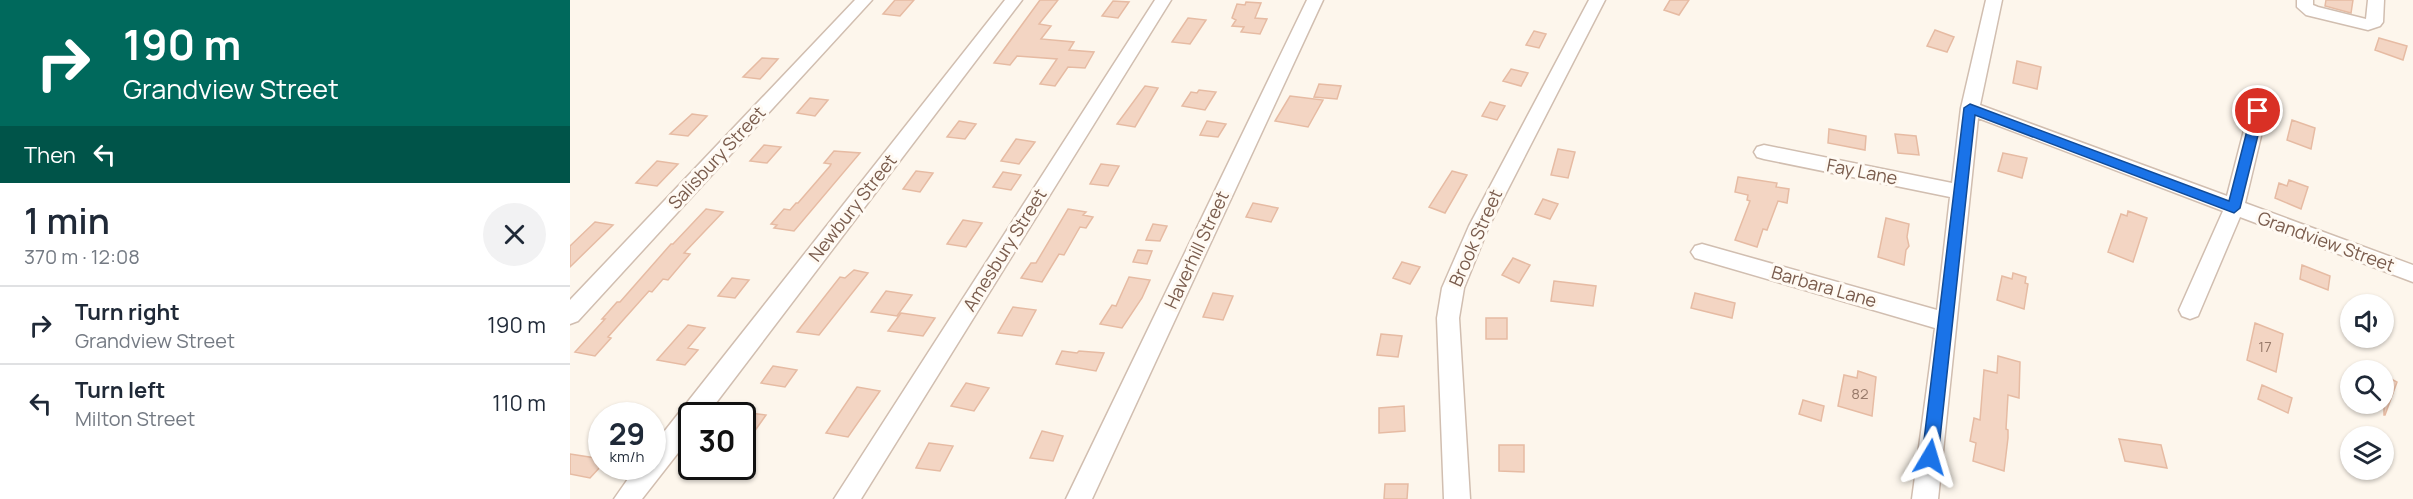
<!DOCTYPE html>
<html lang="en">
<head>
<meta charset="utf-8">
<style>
	body { margin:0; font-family:Manrope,sans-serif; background:#f2f2f3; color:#1f2937; height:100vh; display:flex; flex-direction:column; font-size:22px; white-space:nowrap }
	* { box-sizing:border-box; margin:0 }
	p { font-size:20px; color:#747a83 }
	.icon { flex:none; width:33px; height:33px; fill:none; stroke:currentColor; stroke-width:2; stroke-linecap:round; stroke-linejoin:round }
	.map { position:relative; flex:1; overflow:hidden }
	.panel { display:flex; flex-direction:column; background:#fff; width:570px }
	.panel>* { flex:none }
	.guide { background:#00695c; color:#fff; overflow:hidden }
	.fabs { position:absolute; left:1770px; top:294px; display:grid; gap:12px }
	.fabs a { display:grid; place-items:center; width:54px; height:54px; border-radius:50%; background:#fff; box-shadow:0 2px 4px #0004; font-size:30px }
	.speed { position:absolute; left:18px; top:402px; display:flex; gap:12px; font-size:30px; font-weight:700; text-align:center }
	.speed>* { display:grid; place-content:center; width:78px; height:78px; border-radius:50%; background:#fff; box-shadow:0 2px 4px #0004; line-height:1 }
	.speed small { font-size:15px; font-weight:400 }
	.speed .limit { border:3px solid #111; border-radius:9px; background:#fff; color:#111 }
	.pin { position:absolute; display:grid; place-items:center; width:51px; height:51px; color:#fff; margin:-26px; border:3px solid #fff; border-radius:50%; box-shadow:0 2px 6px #0007 }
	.me { position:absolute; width:66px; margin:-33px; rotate:7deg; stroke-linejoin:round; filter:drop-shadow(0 0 4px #0008) }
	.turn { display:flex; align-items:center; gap:21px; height:126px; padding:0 24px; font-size:27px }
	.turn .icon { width:78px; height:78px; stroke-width:2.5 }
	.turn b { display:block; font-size:42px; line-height:51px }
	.then { display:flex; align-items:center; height:57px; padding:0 24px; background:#0003; gap:12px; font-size:22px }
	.round { display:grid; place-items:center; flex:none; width:63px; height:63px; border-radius:32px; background:#f2f2f3 }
	.summary { display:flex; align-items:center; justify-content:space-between; height:102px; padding:0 24px }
	h1 { font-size:36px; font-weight:600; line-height:45px }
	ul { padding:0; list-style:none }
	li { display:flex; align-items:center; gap:18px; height:78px; padding:0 24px; border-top:2px solid #e0e1e3 }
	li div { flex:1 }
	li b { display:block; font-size:22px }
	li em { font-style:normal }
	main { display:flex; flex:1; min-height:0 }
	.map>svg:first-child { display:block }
</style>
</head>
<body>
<main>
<section class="panel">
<div class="guide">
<div class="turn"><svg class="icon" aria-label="right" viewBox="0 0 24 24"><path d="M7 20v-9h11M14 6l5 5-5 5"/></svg><div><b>190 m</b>Grandview Street</div></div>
<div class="then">Then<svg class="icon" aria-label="left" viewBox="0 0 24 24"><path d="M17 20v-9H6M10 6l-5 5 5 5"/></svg></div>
</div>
<div class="summary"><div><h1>1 min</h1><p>370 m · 12:08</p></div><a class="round"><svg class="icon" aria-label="close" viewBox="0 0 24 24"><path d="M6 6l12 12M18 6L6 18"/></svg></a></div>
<ul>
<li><svg class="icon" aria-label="right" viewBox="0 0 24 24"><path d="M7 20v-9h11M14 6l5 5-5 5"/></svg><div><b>Turn right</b><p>Grandview Street</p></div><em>190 m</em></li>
<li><svg class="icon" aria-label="left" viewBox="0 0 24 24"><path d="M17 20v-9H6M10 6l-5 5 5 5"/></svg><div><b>Turn left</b><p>Milton Street</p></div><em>110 m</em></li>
</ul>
</section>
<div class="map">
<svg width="1843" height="499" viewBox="0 0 1843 499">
	<rect width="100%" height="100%" fill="#fdf6ec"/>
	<!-- building -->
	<path fill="#f3d5c3" stroke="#e6bba3" stroke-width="1.5" d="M325 0H344L330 16 313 14Z
		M470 0H488L469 24 481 26 471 39 504 42 499 50 524 52 515 68 498 67 485 86 470 84 487 59 447 56 440 65 424 63Z
		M1100 0H1119L1109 15 1094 10Z
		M1756 0H1783L1781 13 1755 6Z
		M543 1 559 2 548 18 532 16Z
		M676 2 691 3 685 18 697 19 690 34 671 32 674 27 662 26 666 20 662 18 667 4 675 5Z
		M618 18 636 20 620 44 602 42Z
		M1365 30 1384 37 1377 52 1357 46Z
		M964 31 976 34 969 48 956 45Z
		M1809 38 1837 46 1833 60 1805 50Z
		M192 58 208 59 190 79 173 77Z
		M1447 61 1471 67 1467 89 1443 83Z
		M941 69 958 73 951 86 933 81Z
		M749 84 771 86 767 99 744 97Z
		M575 86 588 88 565 127 547 124Z
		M629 90 646 92 635 110 612 106 621 92 627 93Z
		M720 96 753 100 738 127 705 121Z
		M240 98 258 100 245 116 227 113Z
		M920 102 935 106 927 120 912 116Z
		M122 114 137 116 118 136 100 134Z
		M1722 120 1745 128 1741 149 1717 140Z
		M389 121 406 124 395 139 377 137Z
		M637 121 656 124 648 137 630 135Z
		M1259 129 1296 136 1295 150 1258 143Z
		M1325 134 1346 136 1349 155 1328 153Z
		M446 139 465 142 449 164 431 161Z
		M194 145 211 147 197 163 180 161Z
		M988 149 1005 152 998 178 981 175Z
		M264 151 290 153 224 231 204 228 207 225 201 224 214 209 220 210 226 203H228L260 166 261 164 254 163Z
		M1433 153 1457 158 1452 178 1428 171Z
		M87 161 108 164 87 186 66 183Z
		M531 164 549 166 538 186 520 184Z
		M346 171 363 173 350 192 333 189Z
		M882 171 897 175 875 213 859 207Z
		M433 172 451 175 441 190 423 187Z
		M1168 177 1207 183 1206 187 1219 189 1217 203 1208 201 1197 230 1193 229 1187 247 1165 240 1180 201 1177 200 1178 195 1165 192Z
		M1719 180 1738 187 1731 209 1705 198 1709 183 1717 186Z
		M973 199 988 204 980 219 965 214Z
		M683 203 708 208 701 222 676 217Z
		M136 209 153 212 114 253 120 254 98 280 93 279 82 292 79 291 38 337 41 338 25 356 5 352 35 319H32L47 302H50L101 244H103Z
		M498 209 516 212 513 215 523 217 516 228 510 227 494 255 489 254 472 282 451 278 461 263H466Z
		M1558 211 1577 218 1563 262 1538 252 1551 214 1557 216Z
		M1316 218 1339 224 1337 237 1339 246 1336 250 1334 265 1308 257Z
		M393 220 412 223 396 247 377 244Z
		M25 222 43 225 0 267V246Z
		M583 224 597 226 590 241 576 240Z
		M568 250 582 251 577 264 563 262Z
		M943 258 960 265 949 283 932 275Z
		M832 262 850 267 840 284 823 278Z
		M1732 265 1760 276 1758 290 1730 279Z
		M284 270 298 273 249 335 227 332 270 277 275 278Z
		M1443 273 1456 277 1455 283 1458 284 1454 309 1427 300 1432 276 1442 279Z
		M559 277 580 280 572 298 552 328 530 324 542 305 546 306Z
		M162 278 179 280 165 298 148 296Z
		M984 281 1026 286 1023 306 981 301Z
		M316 291 342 295 327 316 301 312Z
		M643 293 663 296 653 320 633 317Z
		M1125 293 1165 303 1162 318 1121 308Z
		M443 307 466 310 452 336 428 333Z
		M331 313 365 318 353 336 318 331Z
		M916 318H937V339H916Z
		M1685 323 1713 334 1706 372 1677 360Z
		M118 325 135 328 118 348 128 350 115 365 87 360Z
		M811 334 832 336 828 357 807 355Z
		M492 351 507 353 509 351 534 353 526 371 486 364Z
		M1428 356 1450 362 1449 398 1438 395 1436 429 1438 430V438L1434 471 1403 461 1406 443 1400 441 1404 418 1410 420 1414 370 1427 373Z
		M203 366 227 370 215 387 191 383Z
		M1288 371 1306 377 1302 416 1268 406 1274 375 1287 378Z
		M1814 375 1827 382 1815 415H1814Z
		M396 383 419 388 404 411 381 406Z
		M1692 385 1722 398 1718 413 1688 399Z
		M287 387 310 391 278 437 256 433Z
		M1233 400 1254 406 1251 421 1229 414Z
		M834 406 835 431 809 433V408Z
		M172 412 196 415 172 449Z
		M472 431 493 436 483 461 460 458Z
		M1549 439 1591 445 1597 468 1555 461Z
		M359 443 383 446 370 471 346 468Z
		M929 445H954V472L929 471Z
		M0 454 32 459V465L20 478 0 474Z
		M815 484H838L837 499H814Z"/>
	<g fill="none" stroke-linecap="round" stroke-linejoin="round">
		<!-- minor casing -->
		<g stroke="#d1beb0" stroke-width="3">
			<path id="minor" d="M285 0H302L8 321 0 324V300Z
				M435 0H452L136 416H122V435L72 499H44L67 466H82V447Z
				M585 0H601L291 499H264Z
				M737 0H753L522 499H496Z
				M1019 0H1035L919 226 894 288 889 318 900 499H874L867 318 872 288 899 226Z
				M1416 0H1432L1410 105 1657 196 1679 111 1681 107 1688 105 1695 107 1697 111 1675 203 1843 265V282L1670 217 1628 316 1620 319 1612 316 1609 310 1653 211 1408 118 1368 499H1342L1365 328 1132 260 1125 258 1121 252 1125 246 1132 244 1367 310 1380 197 1194 159 1187 157 1184 152 1187 147 1194 145 1382 183 1391 108Z
				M1727 0H1743V5L1748 7 1796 19 1798 0H1814L1813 22 1810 26 1798 30 1736 15 1727 7Z"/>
		</g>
		<!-- minor -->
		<use href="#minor" fill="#fff" fill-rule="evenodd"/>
	</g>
	<!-- route -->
	<path fill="#1a73e8" stroke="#114b97" stroke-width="1.5" d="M1400 104 1659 201 1682 111 1688 106 1694 111 1670 208 1664 213 1405 115 1368 457 1365 462 1360 464 1354 462 1352 457 1394 108Z"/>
	<g text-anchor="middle" stroke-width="6" stroke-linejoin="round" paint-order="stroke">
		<!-- number labels -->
		<g font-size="15" fill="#987a6a">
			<text x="1695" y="352">17</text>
			<text x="1290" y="399">82</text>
		</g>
		<!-- street labels -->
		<g font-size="18" fill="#7a5c4d" stroke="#fffaf3">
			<text transform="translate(147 158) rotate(-47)" y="6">Salisbury Street</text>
			<text transform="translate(1292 172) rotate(11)" y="6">Fay Lane</text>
			<text transform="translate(283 208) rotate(-52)" y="6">Newbury Street</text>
			<text transform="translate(906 238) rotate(-66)" y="6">Brook Street</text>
			<text transform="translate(1756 242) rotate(20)" y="6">Grandview Street</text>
			<text transform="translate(435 250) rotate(-58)" y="6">Amesbury Street</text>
			<text transform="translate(627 250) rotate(-65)" y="6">Haverhill Street</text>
			<text transform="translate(1254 287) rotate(16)" y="6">Barbara Lane</text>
		</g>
	</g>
</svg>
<div class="fabs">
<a><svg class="icon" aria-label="sound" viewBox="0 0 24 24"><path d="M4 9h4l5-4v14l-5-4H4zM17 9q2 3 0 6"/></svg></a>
<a><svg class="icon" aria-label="search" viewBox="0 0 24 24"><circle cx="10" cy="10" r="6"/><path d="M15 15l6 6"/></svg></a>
<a><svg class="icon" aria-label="layers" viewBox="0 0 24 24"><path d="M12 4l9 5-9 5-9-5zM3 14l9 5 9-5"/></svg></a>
</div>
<div class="speed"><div>29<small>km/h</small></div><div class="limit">30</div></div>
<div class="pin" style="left:1688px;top:111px;background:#d93025"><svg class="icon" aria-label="arrive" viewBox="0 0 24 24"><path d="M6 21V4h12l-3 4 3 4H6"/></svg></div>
<svg class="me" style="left:1360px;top:457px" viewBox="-20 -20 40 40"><path d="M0-17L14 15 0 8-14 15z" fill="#1a73e8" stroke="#fff" stroke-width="4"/></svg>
</div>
</main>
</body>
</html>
